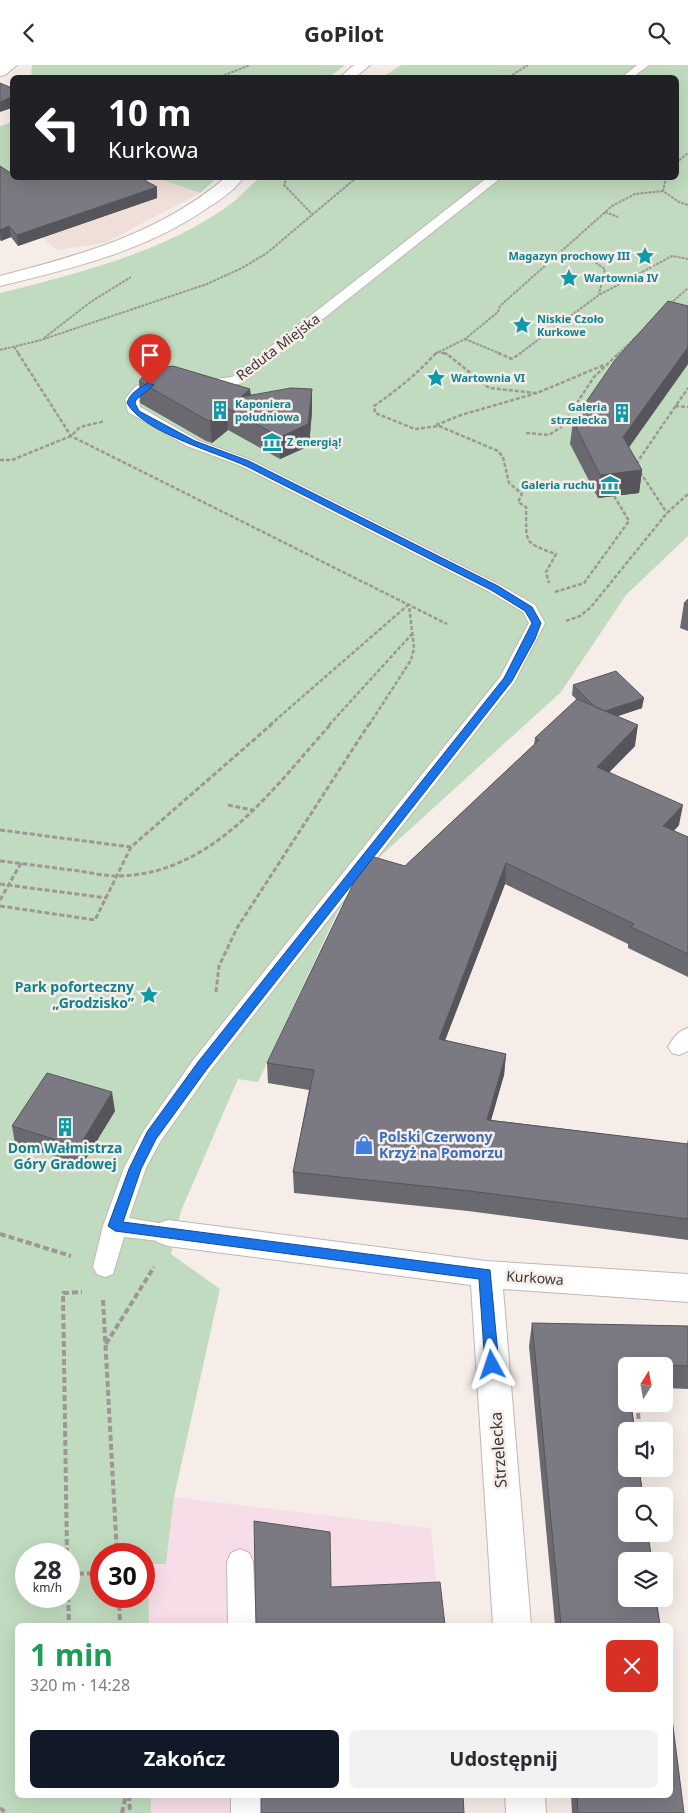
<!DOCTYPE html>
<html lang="pl">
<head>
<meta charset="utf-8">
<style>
	body { margin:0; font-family:"Noto Sans",sans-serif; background:#f2f2f3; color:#2b2b33; height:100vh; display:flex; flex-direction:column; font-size:19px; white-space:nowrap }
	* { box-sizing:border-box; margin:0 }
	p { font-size:16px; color:#7c7c81 }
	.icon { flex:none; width:28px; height:28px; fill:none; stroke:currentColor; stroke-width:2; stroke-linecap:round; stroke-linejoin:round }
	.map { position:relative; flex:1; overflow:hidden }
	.drawer { position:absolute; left:15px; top:1558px; width:658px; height:175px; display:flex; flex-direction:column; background:#fff; border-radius:8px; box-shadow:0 5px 20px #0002 }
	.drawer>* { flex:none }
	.top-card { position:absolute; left:10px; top:10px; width:669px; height:105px; border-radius:8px; box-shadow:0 5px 20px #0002; background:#202124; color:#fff; overflow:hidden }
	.needle { width:32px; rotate:11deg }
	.fabs { position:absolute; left:618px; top:1292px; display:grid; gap:10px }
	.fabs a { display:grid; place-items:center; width:55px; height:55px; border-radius:8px; background:#fff; box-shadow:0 5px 20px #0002; font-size:25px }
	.speed { position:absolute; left:15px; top:1478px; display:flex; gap:10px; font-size:25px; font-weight:700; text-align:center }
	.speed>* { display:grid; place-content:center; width:65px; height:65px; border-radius:50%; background:#fff; box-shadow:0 5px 20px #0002; line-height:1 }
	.speed small { font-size:12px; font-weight:400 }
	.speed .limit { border:8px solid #d22; background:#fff; color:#111 }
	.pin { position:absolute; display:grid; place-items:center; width:42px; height:42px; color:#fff; margin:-51px -21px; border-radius:50% 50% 50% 0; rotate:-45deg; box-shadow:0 0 5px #0007 }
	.pin .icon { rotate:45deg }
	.me { position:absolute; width:55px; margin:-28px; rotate:355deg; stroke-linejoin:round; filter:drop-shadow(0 0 4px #0008) }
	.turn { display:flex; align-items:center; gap:18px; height:105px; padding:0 15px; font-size:22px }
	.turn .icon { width:65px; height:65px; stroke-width:2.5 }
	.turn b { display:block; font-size:35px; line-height:42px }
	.round { display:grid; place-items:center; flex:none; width:52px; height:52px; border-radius:8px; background:#f2f2f3 }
	.overview { display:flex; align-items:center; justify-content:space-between; height:85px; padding:0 15px }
	h1 { font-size:30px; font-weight:700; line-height:38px; color:#1e9e55 }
	.cta { display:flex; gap:10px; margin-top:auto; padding:10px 15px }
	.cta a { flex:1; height:58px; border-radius:8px; background:#111827; color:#fff; font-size:20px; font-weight:700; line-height:58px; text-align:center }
	.cta a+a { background:#f2f2f3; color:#2b2b33 }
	header { display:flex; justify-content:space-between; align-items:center; height:65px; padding:0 15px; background:#fff; font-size:22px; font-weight:700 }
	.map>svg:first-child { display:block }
</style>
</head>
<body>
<header><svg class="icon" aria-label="back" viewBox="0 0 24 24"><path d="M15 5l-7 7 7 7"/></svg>GoPilot<svg class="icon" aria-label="search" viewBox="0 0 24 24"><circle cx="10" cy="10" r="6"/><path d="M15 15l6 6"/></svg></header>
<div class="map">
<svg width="688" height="1748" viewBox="0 0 688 1748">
	<rect width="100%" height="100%" fill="#f6ede9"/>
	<!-- commercial -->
	<path fill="#f6dde7" d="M174 1432 431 1463 440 1560H149L148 1499H166Z
		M151 1730H458L460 1748H151Z"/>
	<!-- built -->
	<path fill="#f0dfd8" d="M43 113H157L200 128 105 178 56 185 20 152Z"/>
	<!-- green -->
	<path fill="#c0dbbf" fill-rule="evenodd" d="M32 0H343L344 1 329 12H31Z
		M401 0H688V471L626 530 561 627 363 807 338 846 258 1017 238 1014 181 1146 171 1189 220 1224 174 1432 166 1499H148L149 1560H18V1730H151V1748H0V228C76 209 164 187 228 141 239 133 249 122 259 113L676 112V12H383ZM26 1489H69V1531H26ZM101 1489H144V1531H101Z
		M12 57V112L43 113 0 120V61Z
		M157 113 217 112V113L200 128Z"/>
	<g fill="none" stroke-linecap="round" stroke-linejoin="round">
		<!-- service casing -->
		<g stroke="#c0b7b3" stroke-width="2">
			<path id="service" d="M637 0H649L633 12H622Z
				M488 112H502L242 318 228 322H199L197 319 199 316 232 312Z
				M165 313 170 314 172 317 170 320 146 327 139 335 140 342 197 375 251 395 500 520 535 540 545 558 514 618 210 1006 160 1077 146 1103 129 1153 176 1161 180 1168 176 1175 168 1177 124 1172 113 1209 105 1212 97 1209 93 1202 103 1161 124 1103 144 1065 194 994 500 612 529 558 523 547 488 526 241 401 187 381 128 347 125 334 136 321Z
				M688 963V986L679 990 672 988 668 982C673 973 678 966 688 963Z
				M240 1484 249 1488 253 1497 256 1560H228L227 1497 231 1488Z
				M231 1730H261V1748H231Z"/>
		</g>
		<!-- minor casing -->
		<g stroke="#c0b7b3" stroke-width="2">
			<path id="minor" d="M0 0H17L5 10 0 11Z
				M168 1155 486 1196 688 1209V1237L503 1224 531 1560H493L471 1220 168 1181 157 1177 152 1168 157 1159Z
				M505 1730H545L546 1748H506Z"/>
		</g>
		<!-- tertiary casing -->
		<g stroke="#c0b7b3" stroke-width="2">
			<path id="tertiary" d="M354 0H370L356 12H340Z
				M226 112H244C235 125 219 136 206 144 145 186 71 204 0 221V211C81 190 161 168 226 112Z"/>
		</g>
		<!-- path-far3 -->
		<path stroke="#9e9794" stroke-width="2" stroke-dasharray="3 1" stroke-linecap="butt" d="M220 12 250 0
			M509 12 528 0
			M676 98 688 88
			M287 112 284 120 313 150
			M666 112 663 126 679 137 688 140
			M605 147 618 152
			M561 188 590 194 605 204 599 229
			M670 239 688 223
			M44 273 92 236 131 212
			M465 274 501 289
			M14 282 19 289
			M0 285 41 275 207 219 242 203 267 188 357 112
			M437 287 448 289
			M435 289 465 274 498 247 500 241 612 141 635 129 663 126
			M519 289 599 230 672 191 688 194
			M618 289 642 266"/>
		<!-- path-far2 -->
		<path stroke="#9e9794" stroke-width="2.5" stroke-dasharray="4 2" stroke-linecap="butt" d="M18 288 71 371 447 559
			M436 288C417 309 397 325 374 341L375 348 415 364 439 361 498 386 503 392 509 418 522 429 518 437 526 442C527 477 521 477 556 489L546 507 549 518
			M443 288 447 289 489 323 536 328
			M498 288 512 294 521 288
			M675 341 688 342
			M436 360 461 350 537 328 604 300
			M526 368 549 370 561 362 594 312 619 288
			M0 395H12L71 371 80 362 105 356
			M636 399 688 323
			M640 407 667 448
			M555 527 584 518 629 456 614 431
			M566 556 580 551 591 542 667 448 688 429
			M270 660 409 539
			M329 660 412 569
			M369 660 411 595 414 583 409 540"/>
		<!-- path-far1 -->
		<path stroke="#9e9794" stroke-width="3" stroke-dasharray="5 2.5" stroke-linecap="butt" d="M228 740 252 745
			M0 765 131 782 272 659
			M0 796C27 799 53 803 80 806 92 808 105 811 117 811 214 810 272 724 331 659
			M0 819 107 833
			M0 835 21 798
			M0 841 95 855 131 782
			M216 927 219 901 237 863 369 659"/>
		<!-- path -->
		<path stroke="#9e9794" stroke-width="4" stroke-dasharray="6 3" stroke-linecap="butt" d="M0 1169 71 1191
			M103 1235 117 1489
			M106 1279 154 1202
			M637 1339 640 1366
			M645 1404V1406
			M67 1489 63 1228 82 1227
			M69 1509 101 1508
			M68 1531 69 1560
			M119 1531 120 1560
			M129 1730 130 1748
			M0 1743 6 1748
			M122 1748 126 1730"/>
		<!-- service -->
		<use href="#service" fill="#fff" fill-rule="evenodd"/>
		<!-- minor -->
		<use href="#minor" fill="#fff" fill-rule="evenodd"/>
		<!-- tertiary -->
		<use href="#tertiary" fill="#fff" fill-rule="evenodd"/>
	</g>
	<!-- wall -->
	<path fill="#6a6970" d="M0 101 22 115 157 122V133L18 181 11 172 1 176 0 175Z
		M688 299 629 382 642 405 639 428 598 433 570 379 573 356Z
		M139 316 250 324 251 330 312 324V346L309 381 280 394 228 365 212 378 206 376 140 338Z
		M688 534V566L680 563 684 538Z
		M573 620 642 643 618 651 635 681 609 707 679 760 674 766 688 772V912L628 883V879L505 819 445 975 506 989 504 1010 491 1055 687 1079 688 1074V1175L468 1146 294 1128 293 1107 309 1025 268 1018 267 998 405 801 534 680 535 673 577 635 572 630Z
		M115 1046 82 1100 15 1079 12 1061Z
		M532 1258 688 1261V1324L664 1323V1301H626L660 1560H555L529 1281Z
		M571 1730H670L684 1748H572Z"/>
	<!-- shaded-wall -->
	<path fill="#56555b" d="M12 25V43L0 47V37Z
		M157 122V133L18 181 17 170Z
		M9 161 11 172 1 176 0 165Z
		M688 282V299L620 395 623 372Z
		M250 324 251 346 241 332Z
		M312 324V346L309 381 280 394V372Z
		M227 343 228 365 212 378 210 356Z
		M642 405 639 428 598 433 600 410Z
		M644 633 642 643 600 657 601 648Z
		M638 660 635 681 595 722 597 702Z
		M683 740 679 760 660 781 663 761Z
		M506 798 505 819 438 994 439 974Z
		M506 989 504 1010 485 1076 487 1055Z
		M112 1027 115 1046 82 1100 79 1082Z"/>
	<!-- building -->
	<path fill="#7b7a82" stroke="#56555b" d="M0 18 12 23V25L11 26H12V32L0 37Z
		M0 101 12 109V112H18L22 115 29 112H139L157 122 17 170 9 161 0 165Z
		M668 236 688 241V282L623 372 642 405 600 410 573 356 615 295Z
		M173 301 250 324 241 332 291 323 312 324 308 359 280 372 227 343 210 356 205 354 139 316 146 308 157 303Z
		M688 534V540L684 538Z
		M616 606 644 633 605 646 595 642 573 620Z
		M577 634 638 660 597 702 683 740 663 761 688 772V889L631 862 634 859 506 798 439 974 506 989 487 1055 688 1079V1154L470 1126 293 1107 314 1005 267 998 367 790 405 801 539 675 535 673Z
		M47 1008 112 1027 79 1082 12 1061Z
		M532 1258 688 1261V1301L626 1299V1339H631L635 1366H626V1404H639L643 1431H626V1469H648L652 1496H626V1534H656L660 1560H561Z
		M254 1456 330 1467 331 1522 440 1517 445 1560H256Z
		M670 1638 684 1748H578L577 1730H670Z
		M261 1730H463L464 1748H261Z"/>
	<!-- route -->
	<path fill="#1a73e8" stroke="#114b97" d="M148 318 154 320 136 335 135 338 139 346 195 376 249 396 498 521 532 542 541 558 535 574 512 616 207 1004 156 1074 141 1104 123 1157 490 1205 499 1300 497 1304 492 1306 487 1304 485 1300 479 1214 115 1166 108 1161 129 1104 147 1067 198 997 504 613 532 558 525 546 491 525C409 484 328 442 246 401 215 387 143 367 127 338 130 328 139 323 148 318Z"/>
	<!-- icons -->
	<defs>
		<g id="sight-bare" transform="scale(1.5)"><path d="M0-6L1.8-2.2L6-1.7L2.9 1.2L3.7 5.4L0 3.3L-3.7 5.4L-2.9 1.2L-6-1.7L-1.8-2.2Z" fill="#0f9aa8" stroke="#f6ede9" stroke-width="2.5" paint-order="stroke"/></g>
		<g id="building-bare" transform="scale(1.5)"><path d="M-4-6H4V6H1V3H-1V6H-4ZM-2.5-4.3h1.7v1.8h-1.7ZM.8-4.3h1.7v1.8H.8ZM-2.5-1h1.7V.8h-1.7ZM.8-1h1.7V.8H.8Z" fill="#0f9aa8" stroke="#f6ede9" stroke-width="2.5" paint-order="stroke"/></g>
		<g id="museum-bare" transform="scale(1.5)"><path d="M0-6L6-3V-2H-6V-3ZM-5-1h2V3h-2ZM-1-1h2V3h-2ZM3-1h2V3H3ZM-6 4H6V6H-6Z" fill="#0f9aa8" stroke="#f6ede9" stroke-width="2.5" paint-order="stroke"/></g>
		<g id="shop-bare" transform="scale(1.5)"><path d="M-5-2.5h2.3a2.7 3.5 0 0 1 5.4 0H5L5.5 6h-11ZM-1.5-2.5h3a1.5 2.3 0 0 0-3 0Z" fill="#3f7fe0" stroke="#f6ede9" stroke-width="2.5" paint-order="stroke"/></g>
	</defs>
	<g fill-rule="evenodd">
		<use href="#sight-bare" x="645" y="191"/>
		<use href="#sight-bare" x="569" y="213"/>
		<use href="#sight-bare" x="522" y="260"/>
		<use href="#sight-bare" x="436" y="313"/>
		<use href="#building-bare" x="220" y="345"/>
		<use href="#building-bare" x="622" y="348"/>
		<use href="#museum-bare" x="272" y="377"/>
		<use href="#museum-bare" x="610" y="420"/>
		<use href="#sight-bare" x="149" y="930"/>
		<use href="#building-bare" x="65" y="1062"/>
		<use href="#shop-bare" x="364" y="1080"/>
	</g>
	<g text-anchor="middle" stroke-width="5" stroke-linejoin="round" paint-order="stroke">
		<!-- far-culture labels -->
		<g font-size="11" font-weight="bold" fill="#0d838f" stroke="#f6ede9" text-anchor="start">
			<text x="630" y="195" text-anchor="end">Magazyn prochowy III</text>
			<text x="584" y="217">Wartownia IV</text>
			<text x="537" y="258">Niskie Czoło<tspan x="537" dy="13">Kurkowe</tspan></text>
			<text x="451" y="317">Wartownia VI</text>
			<text x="235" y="343">Kaponiera<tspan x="235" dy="13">południowa</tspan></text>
			<text x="607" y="346" text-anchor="end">Galeria<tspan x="607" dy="13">strzelecka</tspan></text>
			<text x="287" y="381">Z energią!</text>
			<text x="595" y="424" text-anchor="end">Galeria ruchu</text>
		</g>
		<!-- street labels -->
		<g font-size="14" fill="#3c3837" stroke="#f6ede9">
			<text transform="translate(278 282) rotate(-37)" y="5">Reduta Miejska</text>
			<text transform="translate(535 1213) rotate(4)" y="5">Kurkowa</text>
		</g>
		<!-- culture labels -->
		<g font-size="14" font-weight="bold" fill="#0d838f" stroke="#f6ede9" text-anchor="end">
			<text x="134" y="927">Park poforteczny<tspan x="134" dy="16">„Grodzisko”</tspan></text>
			<text x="65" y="1088" text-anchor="middle">Dom Wałmistrza<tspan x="65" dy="16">Góry Gradowej</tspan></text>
		</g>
		<!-- shop labels -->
		<g font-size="14" font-weight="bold" fill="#366cbe" stroke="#f6ede9" text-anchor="start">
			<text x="379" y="1077">Polski Czerwony<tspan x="379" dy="16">Krzyż na Pomorzu</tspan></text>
		</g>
		<!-- near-street labels -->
		<g font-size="16" fill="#3c3837" stroke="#f6ede9">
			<text transform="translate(498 1385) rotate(-94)" y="6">Strzelecka</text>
		</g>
	</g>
</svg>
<div class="fabs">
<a><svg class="needle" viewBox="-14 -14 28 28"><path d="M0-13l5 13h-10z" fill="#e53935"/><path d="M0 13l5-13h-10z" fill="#7c7c81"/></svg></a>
<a><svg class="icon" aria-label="sound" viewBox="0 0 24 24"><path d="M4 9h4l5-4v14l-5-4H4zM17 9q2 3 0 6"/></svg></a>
<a><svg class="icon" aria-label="search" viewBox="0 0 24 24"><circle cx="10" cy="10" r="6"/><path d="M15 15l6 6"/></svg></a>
<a><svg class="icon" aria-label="layers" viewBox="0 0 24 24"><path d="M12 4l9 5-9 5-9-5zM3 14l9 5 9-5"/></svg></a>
</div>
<div class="speed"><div>28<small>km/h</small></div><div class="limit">30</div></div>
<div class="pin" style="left:150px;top:320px;background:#d93025"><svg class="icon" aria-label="arrive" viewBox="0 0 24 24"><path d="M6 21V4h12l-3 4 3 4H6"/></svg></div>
<svg class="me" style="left:492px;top:1300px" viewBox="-20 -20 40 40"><path d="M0-17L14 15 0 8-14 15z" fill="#1a73e8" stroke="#fff" stroke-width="4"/></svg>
<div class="top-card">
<div class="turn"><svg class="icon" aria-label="left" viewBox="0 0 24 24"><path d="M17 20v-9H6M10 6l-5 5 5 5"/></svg><div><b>10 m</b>Kurkowa</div></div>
</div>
<section class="drawer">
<div class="overview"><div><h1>1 min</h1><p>320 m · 14:28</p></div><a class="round" style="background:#d93025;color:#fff"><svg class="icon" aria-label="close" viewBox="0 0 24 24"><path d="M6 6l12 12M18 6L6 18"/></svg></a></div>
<div class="cta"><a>Zakończ</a><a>Udostępnij</a></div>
</section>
</div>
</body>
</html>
